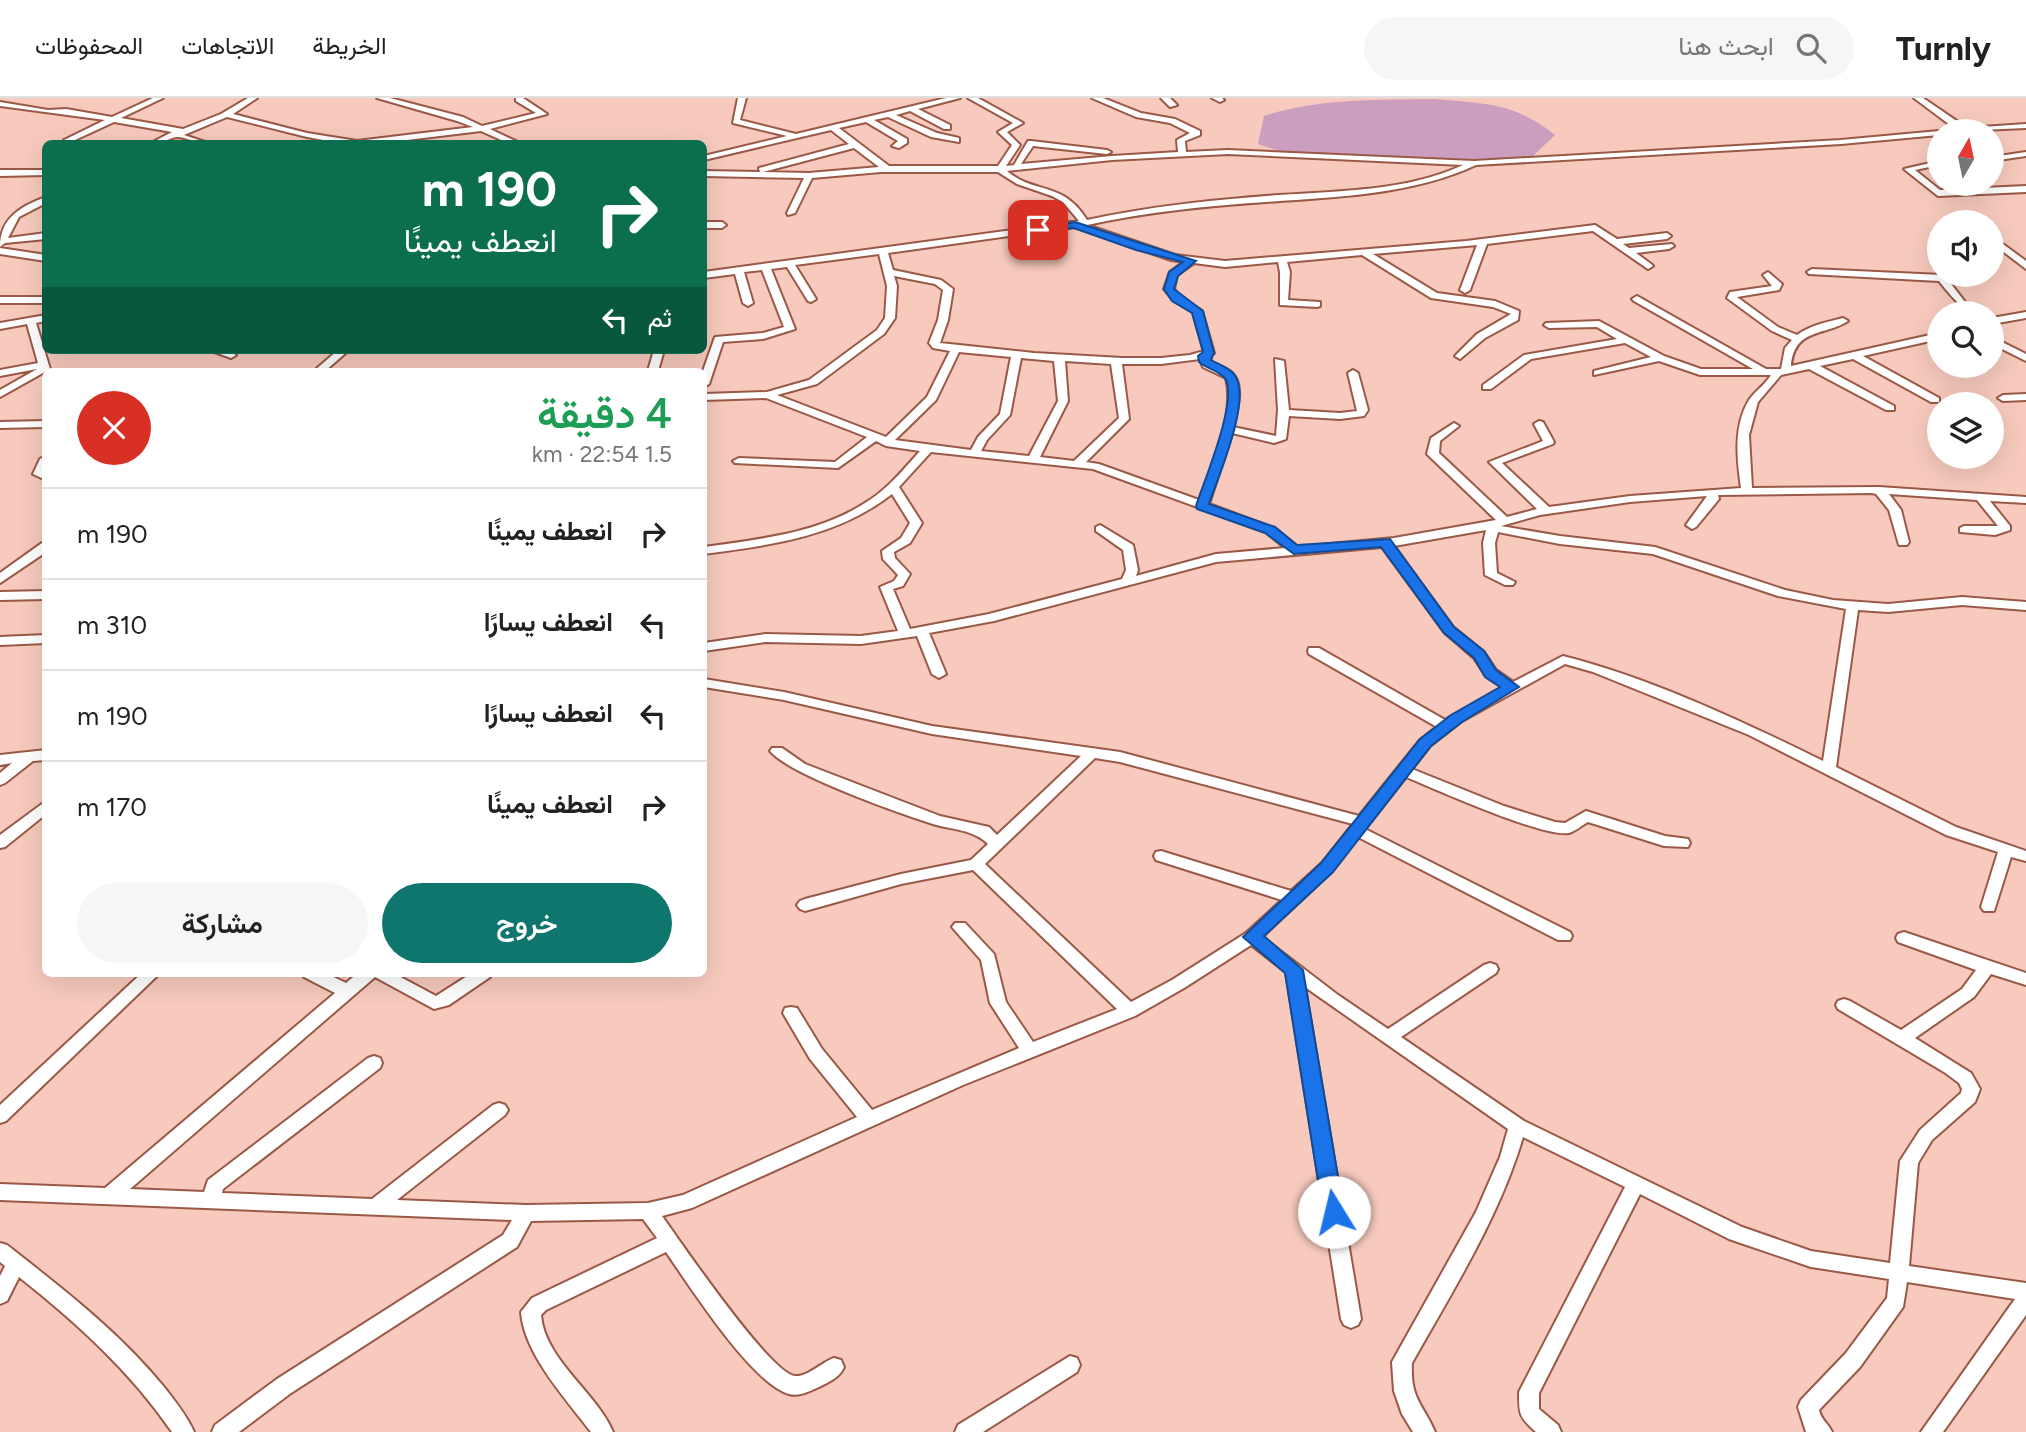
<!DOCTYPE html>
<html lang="ar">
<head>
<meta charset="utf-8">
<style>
	body { margin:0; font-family:Figtree,Vazirmatn,sans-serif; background:#f6f6f6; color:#222; direction:rtl; height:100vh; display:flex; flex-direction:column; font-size:26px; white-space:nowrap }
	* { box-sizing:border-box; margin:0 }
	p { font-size:23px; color:#767676 }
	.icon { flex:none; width:38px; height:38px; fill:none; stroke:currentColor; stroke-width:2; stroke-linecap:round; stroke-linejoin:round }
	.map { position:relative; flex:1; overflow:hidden; direction:ltr }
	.drawer { position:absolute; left:42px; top:270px; width:665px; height:609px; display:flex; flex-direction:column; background:#fff; border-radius:10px; box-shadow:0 7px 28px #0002; direction:rtl }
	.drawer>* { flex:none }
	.guide { position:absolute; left:42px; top:42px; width:665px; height:214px; border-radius:10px; box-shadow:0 7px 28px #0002; direction:rtl; background:#0b6e4f; color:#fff; overflow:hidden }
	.needle { width:46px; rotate:9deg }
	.fabs { position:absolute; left:1927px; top:21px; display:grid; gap:14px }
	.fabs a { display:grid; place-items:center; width:77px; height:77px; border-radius:50%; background:#fff; box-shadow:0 7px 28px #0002; font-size:35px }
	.pin { position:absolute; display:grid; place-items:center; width:60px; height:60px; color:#fff; margin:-30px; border-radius:14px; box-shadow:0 4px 10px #0006 }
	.me { position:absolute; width:77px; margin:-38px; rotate:351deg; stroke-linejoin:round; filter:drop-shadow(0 0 5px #0008) }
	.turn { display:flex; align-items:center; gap:24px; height:147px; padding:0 35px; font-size:32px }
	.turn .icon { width:91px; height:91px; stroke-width:2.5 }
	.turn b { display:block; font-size:49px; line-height:60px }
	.then { display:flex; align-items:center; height:66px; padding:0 35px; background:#0003; gap:14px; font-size:26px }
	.round { display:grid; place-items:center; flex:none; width:74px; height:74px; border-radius:37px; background:#f6f6f6 }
	.overview { display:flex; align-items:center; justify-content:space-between; height:119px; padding:0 35px }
	h1 { font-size:42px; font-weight:600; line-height:52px; color:#1e9e55 }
	.cta { display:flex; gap:14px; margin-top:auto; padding:14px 35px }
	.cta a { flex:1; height:80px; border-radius:42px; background:#0f766e; color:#fff; font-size:28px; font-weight:600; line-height:80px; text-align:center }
	.cta a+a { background:#f6f6f6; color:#222 }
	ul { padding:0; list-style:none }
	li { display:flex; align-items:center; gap:21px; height:91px; padding:0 35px; border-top:2px solid #e0e0e0 }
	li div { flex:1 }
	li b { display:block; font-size:26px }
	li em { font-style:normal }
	header { display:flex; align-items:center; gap:42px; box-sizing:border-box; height:98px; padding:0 35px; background:#fff; border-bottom:2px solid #e0e0e0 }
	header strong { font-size:33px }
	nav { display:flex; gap:38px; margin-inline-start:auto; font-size:24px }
	.search { width:490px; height:63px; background:#f6f6f6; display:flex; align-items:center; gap:18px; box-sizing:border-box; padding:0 24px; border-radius:38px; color:#767676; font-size:26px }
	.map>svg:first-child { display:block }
</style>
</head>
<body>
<header>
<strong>Turnly</strong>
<div class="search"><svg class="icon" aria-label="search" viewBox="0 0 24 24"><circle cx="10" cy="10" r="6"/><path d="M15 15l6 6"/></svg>ابحث هنا</div>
<nav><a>الخريطة</a><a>الاتجاهات</a><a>المحفوظات</a></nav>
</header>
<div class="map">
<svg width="2026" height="1334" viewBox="0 0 2026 1334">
	<rect width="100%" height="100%" fill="#f7cabd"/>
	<!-- green -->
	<path fill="#cb9ebf" d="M1435 1C1487 6 1513 4 1555 37L1533 58 1484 64 1288 56 1258 46 1264 18C1319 0 1378 2 1435 1Z"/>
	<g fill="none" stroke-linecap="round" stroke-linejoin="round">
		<!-- minor casing -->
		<g stroke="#9a5947" stroke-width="4">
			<path id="minor" d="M153 0H163L121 20 183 31 221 16 248 0H257L233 16 307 35 357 43 473 29 457 23 377 0H390L463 19 482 28 536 15 516 3V0H523L547 16 490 31 522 46H510L481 33 374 46H345L307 39 227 19 184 37 211 46C199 46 185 39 177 39 169 40 162 46 149 46L172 34 114 24 75 42 85 46H71L64 42 105 22 0 8V4L48 12 66 11 112 19Z
				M738 0H746L740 22 796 36 946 0H960L918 11 950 27V31H944L910 13 896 17 937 35 959 40V44L931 39 888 19 874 22 907 41V45L899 50 892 48 898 43 866 24 839 30 889 68H998L1012 47 998 34 1013 25 968 0H978L1023 25 1007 34 1020 47 1006 68 1014 67 1028 43H1031L1107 52 1111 54 1107 56 1033 48 1021 66 1112 58 1178 54 1177 42 1190 35 1170 25 1136 19 1092 0H1103L1141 15 1175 21 1200 33V37L1185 43 1186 54 1228 52 1474 63 1841 42 1939 33H1942H1939V37L1841 46 1476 67C1412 97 1336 99 1266 104 1206 108 1146 114 1087 127L1175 157 1225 163 1466 143 1595 127 1617 141 1667 135 1671 138 1667 141 1623 146 1629 150 1672 146 1674 148 1669 151 1636 155 1651 166 1653 168 1648 171 1593 133 1487 146 1470 192 1465 195 1460 192 1477 147 1373 156 1437 195 1495 203 1519 213 1518 222 1485 240 1460 261 1455 258 1477 236 1511 216 1493 209 1431 200 1362 157 1287 164 1290 174 1288 202 1320 204V208L1317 209 1280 207V174L1278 164 1225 169 1194 165 1177 177 1174 191 1179 198 1202 213 1214 255 1209 258 1212 265C1218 268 1227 270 1232 275 1245 286 1237 314 1233 329L1276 338 1278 312 1275 261 1284 263 1289 312 1340 315 1357 313 1348 275 1353 272 1358 275 1368 312 1364 318 1340 321 1289 318 1286 341 1274 345 1232 335 1209 406 1274 430 1298 449 1394 440 1496 422 1427 356 1431 340 1454 325 1459 328 1440 343 1439 355 1507 419 1537 411 1489 364 1543 343 1534 326 1539 323 1543 324 1554 344 1553 346 1502 365 1549 409 1630 398 1741 390C1737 362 1733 328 1749 302 1755 293 1765 287 1771 277H1700L1659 263 1594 277V273L1651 259 1625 245 1531 261 1491 291H1483V287L1524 257 1617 241 1597 229 1549 230 1544 227 1546 225 1599 223 1664 258 1701 271H1753L1634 203 1632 201 1637 198 1766 271H1781L1785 250 1792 242 1772 233 1727 200 1730 194 1772 188 1763 177 1768 174 1782 186 1779 192 1737 199 1778 229 1797 237C1811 227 1827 224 1843 220L1848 223C1825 238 1794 230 1791 268L1939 235V241L1863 258 1939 300V304H1931L1853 261 1820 268 1894 308V312H1886L1809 271 1781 277 1758 304 1749 337 1752 390 1879 389 2026 399V405L1990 403 2010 428V432L1995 437 1960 434V430L1964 428H1998L1977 402 1889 396 1901 412 1909 444 1907 447H1899L1889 412 1876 396 1872 395 1718 397 1719 401 1696 429 1692 431 1686 427 1707 398 1630 404 1540 417 1501 428 1560 438 1655 449 1785 492 1833 502 1888 506 1962 499 2026 504V512L1962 507 1888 514 1858 512 1836 669 1956 729 2026 753V763L2011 759 1994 813H1984L1981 809 1998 754 1946 737 1749 637 1593 574 1565 566 1462 623 1430 648 1412 671 1504 708 1555 724 1565 725 1586 713 1665 738 1688 741 1690 745 1688 749 1664 748 1588 724C1582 727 1576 733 1569 735 1544 740 1435 691 1406 679L1365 731 1570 834 1572 838 1570 842H1558L1358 739 1332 773 1262 839 1338 897 1388 931 1484 867 1490 865 1496 867 1498 871 1496 875 1401 939 1524 1023 1742 1129 1811 1153 1890 1165 1900 1063 1920 1032 1961 995 1962 991 1959 985 1944 974 1838 911 1836 907 1838 903 1844 901 1850 903 1901 932 1962 891 1976 872 1898 844 1896 840 1898 836 1904 834 2026 875V887L1991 876 1974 899 1915 940 1971 975 1980 991 1975 1004 1932 1042 1918 1065 1909 1168 2026 1185V1217L1943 1334H1921L2015 1201 1907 1184 1903 1209 1860 1269 1819 1312C1821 1322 1828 1325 1832 1334H1806L1798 1309 1801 1302 1846 1255 1887 1200 1889 1181 1811 1169 1729 1141 1640 1096 1539 1295V1311L1558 1327 1561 1334H1536C1519 1319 1519 1316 1519 1294L1625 1089 1523 1039C1499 1120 1453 1192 1412 1265 1410 1301 1423 1306 1435 1334H1413L1402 1316 1394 1293 1392 1264 1476 1114 1500 1059 1508 1031 1305 889 1361 1221 1358 1227 1351 1230 1344 1227 1341 1221 1286 874 1251 847 1184 890 1135 918 963 987 692 1110 662 1118C680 1143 770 1276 795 1278 808 1279 822 1264 834 1260L841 1262 844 1269C840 1279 829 1284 819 1289 810 1293 799 1299 789 1296 752 1286 689 1187 666 1154L546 1212 541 1217C544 1261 597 1295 613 1334H591C566 1301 524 1256 521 1214L532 1200 657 1140 643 1121 531 1123 517 1149 291 1295 239 1334H212L215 1327 277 1281 503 1137 512 1122 0 1102V1086L105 1090 335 895 304 879 302 875H325L346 885 358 875H393L436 898 472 875H492L490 879 449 907 434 911 375 879 130 1091 204 1094 208 1082 368 960 374 958 380 960 382 965 380 970 223 1091 222 1095 372 1101 493 1007 499 1005 505 1007 508 1012 505 1017 397 1102 526 1107 648 1105 683 1097 857 1019 810 961 783 915 785 910 791 909 797 910 822 951 872 1012 1019 950 990 905 981 862 952 829 955 825H965L994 856 1006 904 1033 944 1117 911 973 772 901 786 805 813 800 811 797 807 800 803 805 801 901 776 971 762 988 746C973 731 952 732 933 726 899 715 790 677 770 653L772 650H782L805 666 940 718 989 729 997 737 1081 658 932 636 784 602 704 589V581L784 594 932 628 1120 654 1359 718 1420 642 1437 629 1309 556 1308 553 1309 550H1319L1445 622 1503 589 1486 578 1474 560 1445 535 1382 449 1216 464 994 523 929 535 946 576 939 580 932 576 917 538 861 546 765 544 704 553V545L765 536 861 538 898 533 880 489 894 483 898 477 883 461 882 453 901 440 910 425 892 396C837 439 771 447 704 456V449C759 441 817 436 865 405 887 392 903 372 920 353L886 348 876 343 838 370 735 365 733 363 739 360 835 364 867 339 766 300 704 302V296L767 294 809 282 877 232 885 220 887 188 879 156 795 167 816 201 811 204 808 203 787 169 771 171 795 231 763 241 723 244 709 286 704 289 703 273 715 239 763 235 784 229 762 172 744 174 753 205 748 208 743 205 735 176 704 180V174L1079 123 1063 104 1052 98 1017 86 998 74H881L812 80 795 115 788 117 787 115 804 80 704 78V73L760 74 759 70 849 46 831 32 704 62V58L787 38 733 25ZM854 50 879 69 809 75 763 74ZM1228 56 1463 67C1408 93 1339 93 1279 97 1214 102 1151 108 1087 122 1062 82 1035 97 1007 73L1112 62ZM1074 129 1171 162 1184 164 1170 174 1164 191 1173 202 1193 214 1204 253 1190 257 1161 260H1122L1034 255 940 245 948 222 953 191 941 182 893 172 888 155ZM894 178 935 186 943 192 938 222 929 245 933 250 950 253 927 299 886 339 777 297 817 286 884 236 895 220 897 188ZM959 254 1011 259 1000 316 978 339 971 352 895 342 936 302ZM1021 260 1054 263 1058 303 1029 358 981 353 987 342 1010 317ZM1200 261 1203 269 1226 280C1235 313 1213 370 1199 402L1099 366 1086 364 1129 321 1122 266H1161ZM1065 263 1111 266 1119 320 1074 363 1040 359 1068 303ZM931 354 1093 371 1266 434 1285 450 1216 456 1136 478 1138 472 1133 447 1100 427 1096 429V433L1123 452 1126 472 1122 481 989 516 910 531 893 491 903 488 910 476 895 460 894 454 910 445 922 425 899 389ZM1486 432 1483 445 1485 477 1505 487H1513L1515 484 1497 475 1495 445 1498 434 1560 446 1653 456 1778 498 1846 511 1823 663C1742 623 1650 580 1563 558L1513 584 1496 572 1484 554 1453 529 1394 448ZM1095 660 1120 664 1353 726 1322 765 1291 793 1161 753 1156 754 1154 758 1156 762 1282 802 1246 835 1172 882 1131 904 985 766Z
				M1161 0H1170L1177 7 1170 9Z
				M1212 0H1222L1224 2 1220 4Z
				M1914 0H1923L1967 30 2026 26V30L1958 33Z
				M2026 54V58L1992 63V59Z
				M1939 63V67L1915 72 1940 92 2026 88V94L1938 98 1904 71Z
				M0 72H46V77L0 78Z
				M46 99V105L19 119 8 140 46 135V141L5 145 0 149C0 120 21 108 46 99Z
				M704 124H722L726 127 722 130H704Z
				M1992 138 2026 163V171L1992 145Z
				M0 150 46 157V163L0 156Z
				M1812 171 1942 177 1945 178 1965 204 1989 215C1963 216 1954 201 1939 183L1809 176 1807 174Z
				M0 199H46V205H0Z
				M2026 214V220L1992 226V220Z
				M46 217V223L36 225 50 271 0 299V292L37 271 0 278V272L38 265 27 226 0 231V225Z
				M1992 239 2026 256V263L1992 246Z
				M209 252H225L236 257 231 260Z
				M338 252H349L325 273H314Z
				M654 252H664L658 273H648Z
				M2026 296V302L2003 303 1998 300 2003 297Z
				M46 323V329L0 330V324Z
				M46 358V382L33 376 40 361Z
				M42 445H46V454L0 485V475Z
				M46 493V501L0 502V494Z
				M46 537V545L0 547V539Z
				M46 652V662L33 663 5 685 0 687V675L12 665 0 667V657Z
				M46 703V716L5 749 0 750V737Z
				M142 875H160L6 1023 0 1025V1007Z
				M0 1145 7 1147C63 1191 119 1234 164 1289 175 1303 187 1318 194 1334H172C130 1273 77 1225 19 1179L7 1203 0 1206V1178L5 1168 0 1164Z
				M1070 1258 1077 1260 1080 1267 1077 1274 983 1334H955L958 1327Z"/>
		</g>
		<!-- minor -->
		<use href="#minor" fill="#fff" fill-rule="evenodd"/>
	</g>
	<!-- route -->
	<path fill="#1a73e8" stroke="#114b97" stroke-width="2" d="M1075 124 1196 163 1178 178 1174 191 1203 213 1214 255 1211 262C1218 266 1229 270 1234 276 1253 300 1218 379 1209 406L1275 429 1297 447 1390 441 1454 529 1484 553 1496 572 1519 589 1462 624 1431 648 1333 774 1264 838 1303 872 1344 1114 1341 1120 1334 1123 1326 1120 1323 1114 1285 875 1243 839 1321 765 1420 641 1451 617 1500 589 1485 579 1474 560 1444 535 1381 449 1294 456 1265 435 1197 411 1196 408C1204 383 1237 305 1226 282 1221 273 1207 271 1199 264L1198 258 1203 254 1192 215 1172 203 1164 191 1169 174 1183 164 1136 152 1074 130 1038 135 1033 132Z"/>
</svg>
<div class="fabs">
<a><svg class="needle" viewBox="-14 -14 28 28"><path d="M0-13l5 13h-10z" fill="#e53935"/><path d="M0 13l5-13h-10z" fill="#767676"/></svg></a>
<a><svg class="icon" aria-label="sound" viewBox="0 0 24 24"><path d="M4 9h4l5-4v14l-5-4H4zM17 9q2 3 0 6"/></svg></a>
<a><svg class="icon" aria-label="search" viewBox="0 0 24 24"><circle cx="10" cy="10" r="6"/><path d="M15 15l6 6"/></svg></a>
<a><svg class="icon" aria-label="layers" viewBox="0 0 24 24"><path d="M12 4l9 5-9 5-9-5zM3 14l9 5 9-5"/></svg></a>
</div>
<div class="pin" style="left:1038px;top:132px;background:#d93025"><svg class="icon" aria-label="arrive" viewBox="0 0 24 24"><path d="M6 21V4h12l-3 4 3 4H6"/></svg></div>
<svg class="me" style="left:1334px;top:1114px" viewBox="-20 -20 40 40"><circle r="19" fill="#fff"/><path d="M0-13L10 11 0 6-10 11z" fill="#1a73e8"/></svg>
<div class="guide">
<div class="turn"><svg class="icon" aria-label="right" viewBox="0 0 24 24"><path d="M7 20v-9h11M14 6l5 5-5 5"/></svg><div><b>190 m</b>انعطف يمينًا</div></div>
<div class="then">ثم<svg class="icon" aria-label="left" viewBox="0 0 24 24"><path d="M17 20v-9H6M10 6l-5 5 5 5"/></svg></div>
</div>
<section class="drawer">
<div class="overview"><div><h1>4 دقيقة</h1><p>1.5 km · 22:54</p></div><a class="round" style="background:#d93025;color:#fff"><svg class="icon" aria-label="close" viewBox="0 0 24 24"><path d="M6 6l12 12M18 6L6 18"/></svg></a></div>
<ul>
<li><svg class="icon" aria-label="right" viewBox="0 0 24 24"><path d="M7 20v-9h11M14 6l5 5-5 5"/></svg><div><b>انعطف يمينًا</b></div><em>190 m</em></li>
<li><svg class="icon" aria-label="left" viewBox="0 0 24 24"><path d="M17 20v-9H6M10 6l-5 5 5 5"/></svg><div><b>انعطف يسارًا</b></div><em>310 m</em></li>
<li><svg class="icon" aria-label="left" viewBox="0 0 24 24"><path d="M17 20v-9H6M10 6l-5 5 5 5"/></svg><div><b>انعطف يسارًا</b></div><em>190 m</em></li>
<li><svg class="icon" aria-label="right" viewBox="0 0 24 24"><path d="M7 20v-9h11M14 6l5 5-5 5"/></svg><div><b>انعطف يمينًا</b></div><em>170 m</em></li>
</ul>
<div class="cta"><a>خروج</a><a>مشاركة</a></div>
</section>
</div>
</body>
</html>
